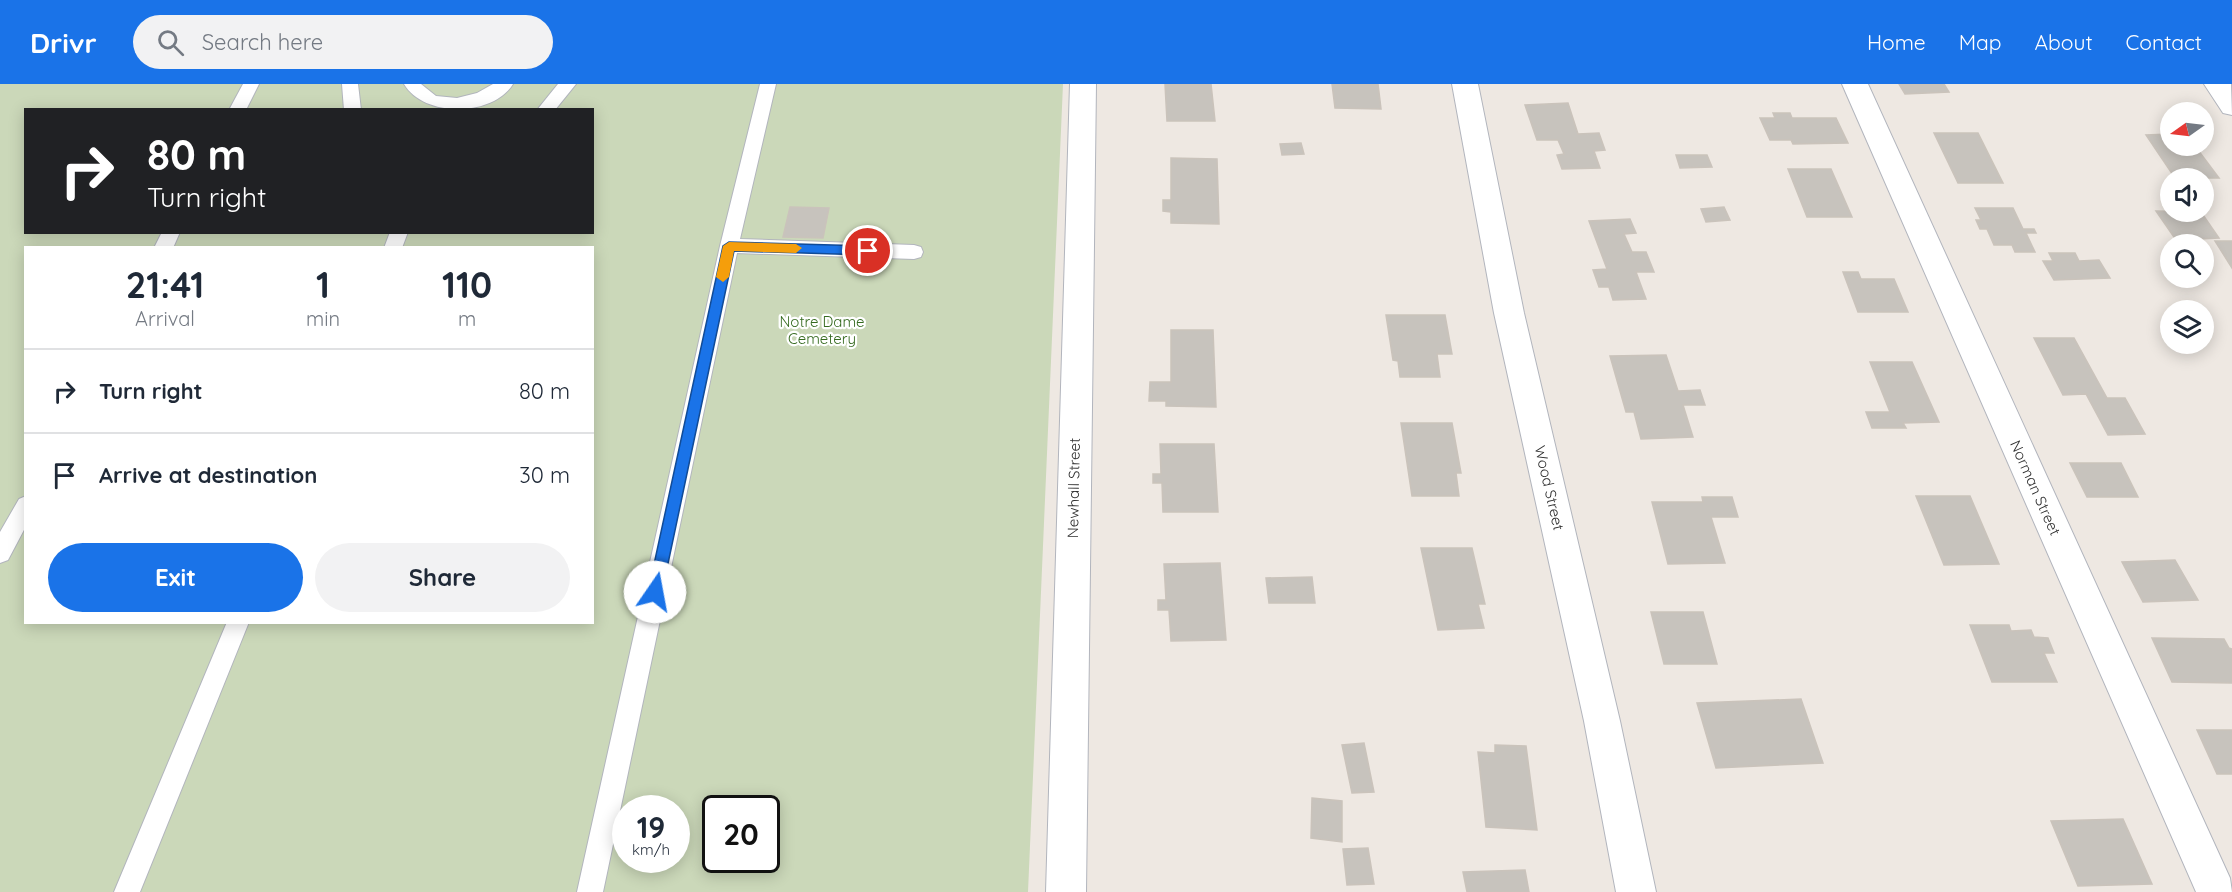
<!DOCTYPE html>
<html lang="en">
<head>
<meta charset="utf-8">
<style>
	body { margin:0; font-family:Quicksand,sans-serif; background:#f2f2f3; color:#1f2937; height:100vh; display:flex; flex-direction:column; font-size:22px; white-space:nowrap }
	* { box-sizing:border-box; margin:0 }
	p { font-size:20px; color:#747a83 }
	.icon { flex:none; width:33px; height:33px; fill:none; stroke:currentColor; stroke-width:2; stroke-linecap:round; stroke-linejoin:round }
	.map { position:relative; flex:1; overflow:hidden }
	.drawer { position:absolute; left:24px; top:162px; width:570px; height:378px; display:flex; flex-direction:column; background:#fff; border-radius:0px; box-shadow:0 3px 15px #0003 }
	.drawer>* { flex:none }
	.top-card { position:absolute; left:24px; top:24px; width:570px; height:126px; border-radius:0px; box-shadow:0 3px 15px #0003; background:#202124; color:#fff; overflow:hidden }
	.needle { width:39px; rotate:256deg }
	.buttons { position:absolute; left:2160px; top:18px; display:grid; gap:12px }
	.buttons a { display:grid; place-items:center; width:54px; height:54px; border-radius:50%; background:#fff; box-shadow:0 3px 15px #0003; font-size:30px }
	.speed { position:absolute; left:612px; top:711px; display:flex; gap:12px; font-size:30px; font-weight:700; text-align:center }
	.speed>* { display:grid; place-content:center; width:78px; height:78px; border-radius:50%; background:#fff; box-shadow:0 3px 15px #0003; line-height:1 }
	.speed small { font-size:15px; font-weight:400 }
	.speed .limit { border:3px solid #111; border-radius:9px; background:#fff; color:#111 }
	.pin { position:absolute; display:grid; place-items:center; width:51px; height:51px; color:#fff; margin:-26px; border:3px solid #fff; border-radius:50%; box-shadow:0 2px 6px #0007 }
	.me { position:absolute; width:66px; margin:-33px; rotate:12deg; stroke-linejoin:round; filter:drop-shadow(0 0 4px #0008) }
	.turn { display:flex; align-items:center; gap:21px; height:126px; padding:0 24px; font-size:27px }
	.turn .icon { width:78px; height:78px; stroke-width:2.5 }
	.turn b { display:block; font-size:42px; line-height:51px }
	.eta { display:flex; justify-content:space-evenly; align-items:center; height:102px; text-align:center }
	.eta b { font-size:36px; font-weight:700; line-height:42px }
	.cta { display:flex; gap:12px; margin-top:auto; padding:12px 24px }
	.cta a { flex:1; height:69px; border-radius:36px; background:#1a73e8; color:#fff; font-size:24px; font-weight:700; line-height:69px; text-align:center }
	.cta a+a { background:#f2f2f3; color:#1f2937 }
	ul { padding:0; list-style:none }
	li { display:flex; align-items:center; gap:18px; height:84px; padding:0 24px; border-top:2px solid #e0e1e3 }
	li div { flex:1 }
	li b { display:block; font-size:22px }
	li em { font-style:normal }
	header { display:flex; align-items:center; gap:36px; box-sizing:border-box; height:84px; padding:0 30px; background:#1a73e8; color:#fff }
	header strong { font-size:28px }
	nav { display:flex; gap:33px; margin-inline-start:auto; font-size:21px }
	.search { width:420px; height:54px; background:#f2f2f3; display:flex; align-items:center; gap:15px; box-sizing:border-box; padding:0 21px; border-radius:33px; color:#747a83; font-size:22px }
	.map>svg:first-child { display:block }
</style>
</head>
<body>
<header>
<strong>Drivr</strong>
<div class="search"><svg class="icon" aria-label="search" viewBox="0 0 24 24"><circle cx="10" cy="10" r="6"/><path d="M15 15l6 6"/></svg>Search here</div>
<nav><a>Home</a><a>Map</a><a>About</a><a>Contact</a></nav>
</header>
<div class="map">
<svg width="2232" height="808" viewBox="0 0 2232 808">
	<rect width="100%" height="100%" fill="#eee8e2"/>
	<!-- cemetery -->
	<path fill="#cbd8b9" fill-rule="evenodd" d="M0 0H1063L1028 808H0ZM26 26H592V148H26ZM26 164H592V538H26ZM626 724H676V776H626ZM716 724H766V776H716Z"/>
	<!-- building -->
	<path fill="#c7c3bd" stroke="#cac3bb" stroke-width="1.5" d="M1165 0H1211L1215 37H1167Z
		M1332 0H1378L1381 25 1335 24Z
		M1899 0H1944L1949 8 1905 10Z
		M1568 19 1578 50 1599 49 1605 66 1594 67 1600 84 1562 85 1557 71 1564 70 1558 56H1537L1525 21Z
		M1773 29H1790L1792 34H1836L1848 59 1793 60 1791 56H1770L1760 34H1775Z
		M1934 49H1978L2003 99H1958Z
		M2170 50V62H2195L2219 94H2175L2146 51Z
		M1301 59 1304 70 1282 71 1280 60Z
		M1676 71H1707L1712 83 1680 84Z
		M1171 74 1217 75 1219 140 1171 139V128L1163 127V116H1171Z
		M1788 85H1831L1852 133H1807Z
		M790 123 829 124 823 154 783 153Z
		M1724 123 1730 136 1706 138 1701 125Z
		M1975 124H2013L2023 145H2034L2036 149H2026L2035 168H2015L2012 161H1994L1987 145H1980L1976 136H1981Z
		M2156 127 2201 128 2219 154 2176 156Z
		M1630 135 1636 149 1624 150 1632 168H1646L1654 188H1636L1646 215 1613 216 1609 203H1599L1593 186 1607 185 1589 137Z
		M2215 157H2232V184Z
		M2049 169H2075L2079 177 2099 176 2110 194 2054 196 2043 177H2053Z
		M1843 188H1858L1861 195H1894L1908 228H1858Z
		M1386 231H1445L1452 270H1437L1440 293H1400L1398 277 1393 276Z
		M1171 246H1213L1216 323 1166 322V317H1149L1150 298H1171Z
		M2034 254H2074L2107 314H2125L2145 350 2108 351 2086 310 2063 311Z
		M1666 271 1678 307 1700 306 1705 321H1683L1693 353 1641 355 1634 328H1626L1610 272Z
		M1870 278H1912L1939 338 1903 339 1906 344H1872L1866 328H1890Z
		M1401 339H1452L1461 389H1456L1459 412H1412Z
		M1160 360H1214L1218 428H1163L1162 399H1153V390H1161Z
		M2070 379H2121L2138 413H2087Z
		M1916 412H1970L1999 480 1944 481Z
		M1702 413H1732L1738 433H1711L1725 479 1668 480 1652 418H1703Z
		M1421 464H1472L1485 520H1478L1484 544 1438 546Z
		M2175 476 2198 516 2143 518 2122 478Z
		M1220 479 1226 556 1171 557 1169 526H1158V516H1166L1164 480Z
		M1312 493 1315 519H1269L1266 494Z
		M1651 528H1703L1717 580H1664Z
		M1970 541H2009L2011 547 2031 546 2034 553 2048 554 2054 569H2044L2057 598H1992Z
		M2152 554 2224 555 2229 564 2232 565V599L2172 598Z
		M1801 615 1823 679 1716 684 1697 619Z
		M2197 646H2232V690H2217Z
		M1364 659 1374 708 1352 709 1342 661Z
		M1495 661 1526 662 1537 746 1486 743 1478 668 1495 669Z
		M1312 714 1342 717V758L1311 754Z
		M2123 735 2152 800 2078 802 2051 737Z
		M1368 764 1374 800 1347 801 1343 765Z
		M1525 786 1529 808H1467L1463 788Z"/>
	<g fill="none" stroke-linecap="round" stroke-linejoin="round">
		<!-- service casing -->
		<g stroke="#b2b5bd" stroke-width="2">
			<path id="service" d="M243 0H259L246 26H229Z
				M342 0H358L361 26H344Z
				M404 0H421L436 12 457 14 477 9 493 0H513C493 33 424 34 404 0Z
				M558 0H576L555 26H537Z
				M760 0H776L740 155 914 161 921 163 923 168 921 173 914 175 737 169 603 808H577L720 162Z
				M162 148H180L173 164H154Z
				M390 148H408L402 164H384Z
				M26 412V442L8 476 0 479V448L19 415Z
				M227 538H249L140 808H114Z"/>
		</g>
		<!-- minor casing -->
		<g stroke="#b2b5bd" stroke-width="2">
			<path id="minor" d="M1070 0H1096L1086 808H1046Z
				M1452 0H1478L1524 229 1620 637 1656 808H1616L1584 637 1494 229Z
				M1842 0H1868L2230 794 2232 808H2196Z
				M2204 0H2231L2232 31 2223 29Z"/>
		</g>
		<!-- service -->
		<use href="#service" fill="#fff" fill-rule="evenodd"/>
		<!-- minor -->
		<use href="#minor" fill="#fff" fill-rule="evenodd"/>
	</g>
	<!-- route -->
	<path fill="#1a73e8" stroke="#114b97" stroke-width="1.5" d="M729 158 868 162 874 167 868 171 734 167 662 508 655 515 648 508 723 162Z"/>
	<!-- slow -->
	<path fill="#f59e0b" d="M729 158 796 160 802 164 796 169 734 167 729 193 723 198 716 193 723 162Z"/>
	<g text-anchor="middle" stroke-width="4.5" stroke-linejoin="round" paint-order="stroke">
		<!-- park labels -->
		<g font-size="15" fill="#356a1f" stroke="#fff">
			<text x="822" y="243">Notre Dame<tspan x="822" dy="17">Cemetery</tspan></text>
		</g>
		<!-- street labels -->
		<g font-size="15" fill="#2e2e2e" stroke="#fff">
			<text transform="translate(1074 404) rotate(-89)" y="5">Newhall Street</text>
			<text transform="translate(1549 404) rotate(77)" y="5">Wood Street</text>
			<text transform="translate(2035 404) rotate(66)" y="5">Norman Street</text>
		</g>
	</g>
</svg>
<div class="buttons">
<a><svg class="needle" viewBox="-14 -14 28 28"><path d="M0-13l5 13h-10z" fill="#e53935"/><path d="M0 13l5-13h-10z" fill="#747a83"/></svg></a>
<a><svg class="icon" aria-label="sound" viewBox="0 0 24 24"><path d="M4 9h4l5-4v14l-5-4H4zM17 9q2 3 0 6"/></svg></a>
<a><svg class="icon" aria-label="search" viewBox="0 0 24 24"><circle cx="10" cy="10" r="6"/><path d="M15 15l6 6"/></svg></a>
<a><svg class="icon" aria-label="layers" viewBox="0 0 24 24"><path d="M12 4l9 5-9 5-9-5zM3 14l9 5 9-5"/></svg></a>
</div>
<div class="speed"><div>19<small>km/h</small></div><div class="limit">20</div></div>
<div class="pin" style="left:868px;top:167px;background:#d93025"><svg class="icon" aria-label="arrive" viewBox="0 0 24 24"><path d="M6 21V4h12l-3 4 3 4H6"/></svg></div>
<svg class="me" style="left:655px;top:508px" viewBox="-20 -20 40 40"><circle r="19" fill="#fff"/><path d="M0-13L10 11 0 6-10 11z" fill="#1a73e8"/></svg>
<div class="top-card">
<div class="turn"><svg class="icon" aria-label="right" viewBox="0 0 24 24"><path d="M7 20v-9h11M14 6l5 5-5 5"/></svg><div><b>80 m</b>Turn right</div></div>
</div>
<section class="drawer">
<div class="eta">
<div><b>21:41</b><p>Arrival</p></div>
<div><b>1</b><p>min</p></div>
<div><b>110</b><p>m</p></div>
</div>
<ul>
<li><svg class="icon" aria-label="right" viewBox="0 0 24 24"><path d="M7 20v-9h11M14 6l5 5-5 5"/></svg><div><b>Turn right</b></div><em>80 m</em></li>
<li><svg class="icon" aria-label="arrive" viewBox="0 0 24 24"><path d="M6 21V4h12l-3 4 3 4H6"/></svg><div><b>Arrive at destination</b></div><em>30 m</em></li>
</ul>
<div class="cta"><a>Exit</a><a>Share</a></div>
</section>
</div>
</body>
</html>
